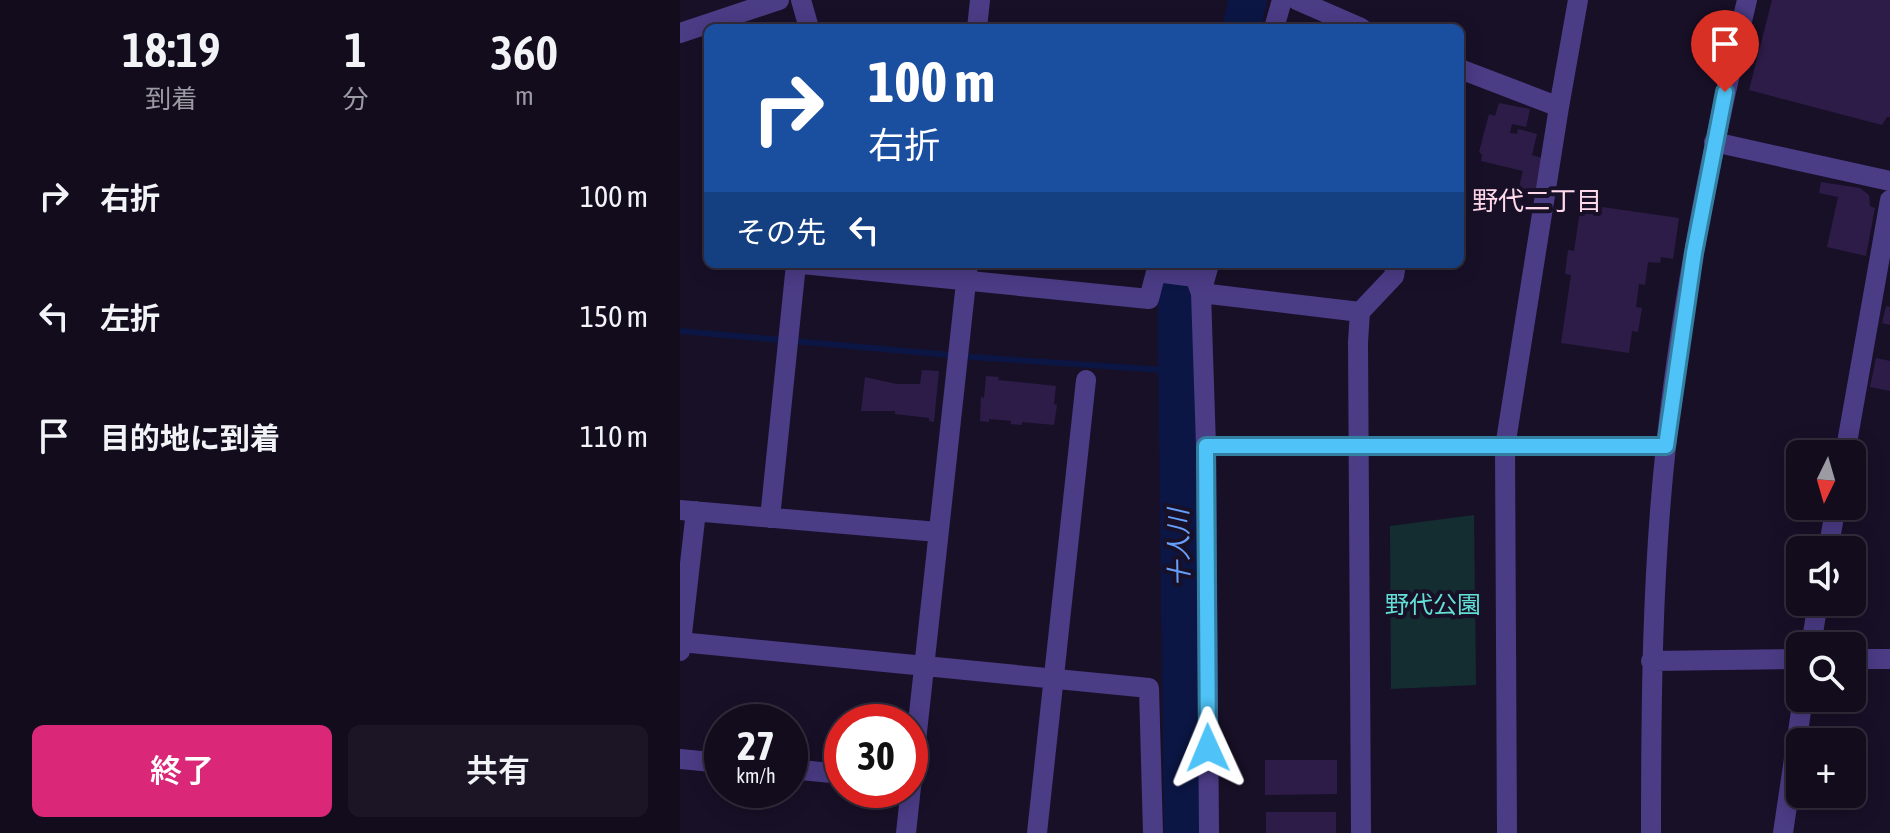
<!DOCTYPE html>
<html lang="ja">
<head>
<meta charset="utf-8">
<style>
	body { margin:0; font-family:"Asap Condensed","Noto Sans JP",sans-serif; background:#1b1526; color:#f1f3f6; height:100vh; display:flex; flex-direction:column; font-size:30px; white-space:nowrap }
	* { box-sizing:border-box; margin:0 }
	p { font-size:26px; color:#9c9ba4 }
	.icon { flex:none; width:44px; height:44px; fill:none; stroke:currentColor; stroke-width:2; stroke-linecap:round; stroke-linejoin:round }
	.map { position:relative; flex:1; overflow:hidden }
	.details { display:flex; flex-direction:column; background:#120c1d; width:680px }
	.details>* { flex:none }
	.guide { position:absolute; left:24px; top:24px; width:760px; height:244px; border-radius:12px; box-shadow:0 4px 20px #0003,0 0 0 2px #312c3b; background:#1a4fa0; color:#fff; overflow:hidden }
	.needle { width:52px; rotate:185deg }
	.buttons { position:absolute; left:1106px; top:440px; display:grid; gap:16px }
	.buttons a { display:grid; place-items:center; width:80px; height:80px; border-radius:12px; background:#120c1d; box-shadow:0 4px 20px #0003,0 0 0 2px #312c3b; font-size:40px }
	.speed { position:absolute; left:24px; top:704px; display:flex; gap:16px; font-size:40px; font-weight:700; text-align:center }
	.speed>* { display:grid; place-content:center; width:104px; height:104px; border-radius:50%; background:#120c1d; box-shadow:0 4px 20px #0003,0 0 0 2px #312c3b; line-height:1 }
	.speed small { font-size:20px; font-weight:400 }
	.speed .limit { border:12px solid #d22; background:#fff; color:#111 }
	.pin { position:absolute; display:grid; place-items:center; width:68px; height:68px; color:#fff; margin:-82px -34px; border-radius:50% 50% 50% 0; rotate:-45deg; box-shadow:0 0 8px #0007 }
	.pin .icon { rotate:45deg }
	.me { position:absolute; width:88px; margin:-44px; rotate:359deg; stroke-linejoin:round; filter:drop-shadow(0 0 6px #0008) }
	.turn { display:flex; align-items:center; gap:28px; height:168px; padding:0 32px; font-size:36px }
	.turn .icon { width:104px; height:104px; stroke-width:2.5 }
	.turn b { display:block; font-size:56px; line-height:68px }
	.then { display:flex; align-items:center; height:76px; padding:0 32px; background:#0003; gap:16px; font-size:30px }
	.eta { display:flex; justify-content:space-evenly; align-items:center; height:136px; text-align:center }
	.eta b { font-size:48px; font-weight:600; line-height:56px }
	.cta { display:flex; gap:16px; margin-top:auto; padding:16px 32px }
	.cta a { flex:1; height:92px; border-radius:12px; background:#db2777; color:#fff; font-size:32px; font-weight:600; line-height:92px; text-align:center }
	.cta a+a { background:#1b1526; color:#f1f3f6 }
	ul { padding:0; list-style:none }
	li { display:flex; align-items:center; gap:24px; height:120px; padding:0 32px }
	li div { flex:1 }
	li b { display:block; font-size:30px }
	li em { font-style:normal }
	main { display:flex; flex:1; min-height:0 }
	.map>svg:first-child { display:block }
</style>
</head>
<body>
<main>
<section class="details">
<div class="eta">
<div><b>18:19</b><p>到着</p></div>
<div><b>1</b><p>分</p></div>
<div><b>360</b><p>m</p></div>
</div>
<ul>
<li><svg class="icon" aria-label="right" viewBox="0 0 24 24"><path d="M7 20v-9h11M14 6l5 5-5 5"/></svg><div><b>右折</b></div><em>100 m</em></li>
<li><svg class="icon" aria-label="left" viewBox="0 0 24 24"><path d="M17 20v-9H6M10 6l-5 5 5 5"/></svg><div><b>左折</b></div><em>150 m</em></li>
<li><svg class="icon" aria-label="arrive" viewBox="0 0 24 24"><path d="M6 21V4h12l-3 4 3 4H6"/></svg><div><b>目的地に到着</b></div><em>110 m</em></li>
</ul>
<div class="cta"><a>終了</a><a>共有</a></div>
</section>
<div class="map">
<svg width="1210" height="833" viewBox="0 0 1210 833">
	<rect width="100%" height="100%" fill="#181027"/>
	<!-- green -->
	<path fill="#132d31" d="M794 515 796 685 711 689 710 526Z"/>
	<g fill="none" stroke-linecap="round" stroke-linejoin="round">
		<!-- stream -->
		<path stroke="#0b1645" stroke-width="6" d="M0 331 293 357 497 371"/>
		<!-- river -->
		<path stroke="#0b1645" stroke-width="38" d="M561 28 568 0
			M501 264 497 276V348L503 833"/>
	</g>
	<!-- building -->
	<path fill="#2d1c48" d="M1092 0H1210V117H1207L1202 125 1069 90Z
		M819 103 850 109 846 127 832 124 830 133 837 134 838 129 857 134 852 155 865 159 857 192 839 187 843 171 801 161 802 155 799 152 809 114 815 116Z
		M1141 182 1180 188 1189 195 1190 206 1195 208 1186 256 1147 247 1158 197 1139 193Z
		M901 204 999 218 993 259 981 257 980 263 968 262 965 285 959 284 956 307 962 308 958 332 952 331 949 353 881 343 891 275 885 274 888 250 894 251Z
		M1206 306 1210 307V325L1202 323Z
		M1196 358 1210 361V391L1190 387Z
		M242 370 259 371 254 422 249 421V418L215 414V411H181L185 377 217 384H240Z
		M306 376 319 377 318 380 376 386 374 404 377 405 374 425 342 422V425L331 424V421L309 419V422L300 421 301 397 304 398Z
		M585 760H657V794L585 795Z
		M586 812H656V833H586Z"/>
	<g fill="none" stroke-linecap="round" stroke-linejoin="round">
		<!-- minor -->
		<path stroke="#4b3c86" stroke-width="20" d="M121 0 129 28
			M617 0 681 28
			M297 28 300 0
			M594 28 602 0
			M0 33 99 0
			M780 69 879 107 898 0
			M1034 142 1210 181
			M122 264 469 299 476 272 515 277 521 293 680 312
			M529 264 521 293 526 446 529 833
			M526 446H986
			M1165 454 1210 200
			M0 510 258 532
			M90 518 116 264
			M1148 550 1156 506
			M0 642 469 688 473 833
			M1131 646 1138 602
			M0 651 16 511
			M1172 659H1210
			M971 661 1120 659
			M0 759 42 763
			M110 769 162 774
			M226 833 288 264
			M357 833 406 380
			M681 833 678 342 680 312 714 276 716 264
			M827 833 825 447 879 107
			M971 833C971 704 972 575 986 446 1002 296 1032 147 1067 0
			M1103 833 1123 698"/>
	</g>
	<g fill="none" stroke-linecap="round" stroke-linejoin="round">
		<!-- route casing -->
		<g stroke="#337fa1" stroke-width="20">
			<path id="route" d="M528 748 526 446H986L1014 253 1045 92"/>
		</g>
		<!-- route -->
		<use href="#route" stroke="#4fc3f7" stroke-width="14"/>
	</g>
	<g text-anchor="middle" stroke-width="8" stroke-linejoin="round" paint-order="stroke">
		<!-- park labels -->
		<g font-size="24" fill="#62dfd5" stroke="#181027">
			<text x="753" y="613">野代公園</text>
		</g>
		<!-- neighbourhood labels -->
		<g font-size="26" fill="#ffd9ea" stroke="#181027">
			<text x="857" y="210">野代二丁目</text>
		</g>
		<!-- water labels -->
		<g font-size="26" font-style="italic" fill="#669efd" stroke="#181027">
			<text transform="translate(499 548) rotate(-91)" y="9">十人川</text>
		</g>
	</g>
</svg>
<div class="buttons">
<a><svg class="needle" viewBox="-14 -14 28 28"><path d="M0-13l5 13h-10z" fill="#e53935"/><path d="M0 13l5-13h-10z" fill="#9c9ba4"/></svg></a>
<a><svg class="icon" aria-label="sound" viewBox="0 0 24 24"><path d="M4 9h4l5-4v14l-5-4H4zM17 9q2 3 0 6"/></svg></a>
<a><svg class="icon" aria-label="search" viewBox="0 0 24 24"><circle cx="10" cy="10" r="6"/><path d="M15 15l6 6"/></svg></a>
<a>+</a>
</div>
<div class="speed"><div>27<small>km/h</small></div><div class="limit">30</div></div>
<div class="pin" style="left:1045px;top:92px;background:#d93025"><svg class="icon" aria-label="arrive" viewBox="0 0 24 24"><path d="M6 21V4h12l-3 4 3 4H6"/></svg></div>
<svg class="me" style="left:528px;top:748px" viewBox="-20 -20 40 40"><path d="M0-17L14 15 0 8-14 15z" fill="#4fc3f7" stroke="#fff" stroke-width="4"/></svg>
<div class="guide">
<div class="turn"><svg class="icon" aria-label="right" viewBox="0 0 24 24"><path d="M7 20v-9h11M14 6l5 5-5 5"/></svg><div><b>100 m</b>右折</div></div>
<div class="then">その先<svg class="icon" aria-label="left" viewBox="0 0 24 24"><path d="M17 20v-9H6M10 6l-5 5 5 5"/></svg></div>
</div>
</div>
</main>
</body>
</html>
